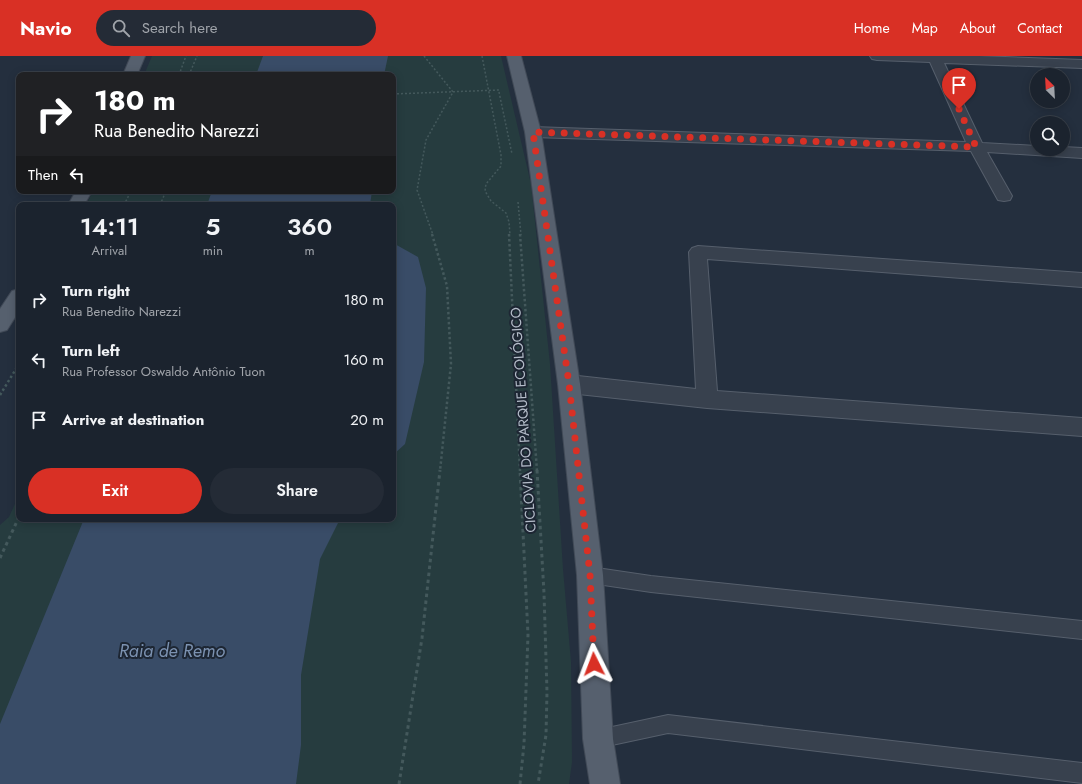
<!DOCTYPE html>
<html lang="en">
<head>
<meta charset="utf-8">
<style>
	body { margin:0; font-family:Jost,sans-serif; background:#242b36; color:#f1f3f6; height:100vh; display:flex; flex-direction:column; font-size:15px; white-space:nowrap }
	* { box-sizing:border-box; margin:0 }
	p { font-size:13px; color:#a0a4aa }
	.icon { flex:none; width:22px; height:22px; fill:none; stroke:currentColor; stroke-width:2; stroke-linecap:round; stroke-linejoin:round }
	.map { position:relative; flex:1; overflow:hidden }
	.panel { position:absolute; left:16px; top:146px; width:380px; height:320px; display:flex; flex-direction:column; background:#1b232e; border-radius:8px; box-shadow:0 2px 10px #0003,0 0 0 1px #39404a }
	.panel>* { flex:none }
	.banner { position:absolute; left:16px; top:16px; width:380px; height:122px; border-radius:8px; box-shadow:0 2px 10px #0003,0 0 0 1px #39404a; background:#202124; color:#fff; overflow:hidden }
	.needle { width:26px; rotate:336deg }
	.controls { position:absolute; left:1030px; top:12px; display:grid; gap:8px }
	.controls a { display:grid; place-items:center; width:40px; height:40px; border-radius:50%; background:#1b232e; box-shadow:0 2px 10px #0003,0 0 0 1px #39404a; font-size:20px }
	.pin { position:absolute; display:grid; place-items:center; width:34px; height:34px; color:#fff; margin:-41px -17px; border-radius:50% 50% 50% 0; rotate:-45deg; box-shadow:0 0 4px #0007 }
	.pin .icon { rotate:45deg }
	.me { position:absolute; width:44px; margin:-22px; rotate:357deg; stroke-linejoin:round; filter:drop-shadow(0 0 3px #0008) }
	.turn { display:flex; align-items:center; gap:14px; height:84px; padding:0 12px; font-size:18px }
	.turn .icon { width:52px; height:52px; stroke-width:2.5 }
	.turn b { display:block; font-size:28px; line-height:34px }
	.then { display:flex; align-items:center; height:38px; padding:0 12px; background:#0003; gap:8px; font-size:15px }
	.eta { display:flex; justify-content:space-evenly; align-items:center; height:68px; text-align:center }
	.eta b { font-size:24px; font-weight:600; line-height:28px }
	.cta { display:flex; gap:8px; margin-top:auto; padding:8px 12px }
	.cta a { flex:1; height:46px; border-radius:24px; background:#d93025; color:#fff; font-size:16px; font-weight:600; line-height:46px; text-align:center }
	.cta a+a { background:#242b36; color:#f1f3f6 }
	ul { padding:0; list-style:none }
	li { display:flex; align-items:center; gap:12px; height:60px; padding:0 12px }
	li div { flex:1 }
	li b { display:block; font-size:15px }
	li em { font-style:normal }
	header { display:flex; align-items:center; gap:24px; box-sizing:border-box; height:56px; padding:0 20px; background:#d93025; color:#fff }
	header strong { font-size:19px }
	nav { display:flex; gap:22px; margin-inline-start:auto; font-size:14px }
	.search { width:280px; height:36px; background:#242b36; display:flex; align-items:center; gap:10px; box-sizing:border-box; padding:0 14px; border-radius:22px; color:#a0a4aa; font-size:15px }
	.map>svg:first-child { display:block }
</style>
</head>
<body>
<header>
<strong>Navio</strong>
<div class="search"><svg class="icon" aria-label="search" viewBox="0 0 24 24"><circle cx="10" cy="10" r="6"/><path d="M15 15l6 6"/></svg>Search here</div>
<nav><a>Home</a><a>Map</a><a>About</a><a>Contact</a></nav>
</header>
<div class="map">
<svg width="1082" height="728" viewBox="0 0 1082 728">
	<rect width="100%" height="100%" fill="#242f3e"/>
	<!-- green -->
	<path fill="#263c3f" d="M152 0H501L531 128 550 308 563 513 571 606 572 706 569 728H0V469L9 461 19 439V463H393V149H86L93 135H393V19H144Z"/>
	<!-- water -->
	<path fill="#394c67" d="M263 0H388L384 19H256Z
		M212 135H372L370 149H207Z
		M393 187 418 201 426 232 424 306 405 388 393 399Z
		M84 463H340L320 503 301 619V689L296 728H0V668Z"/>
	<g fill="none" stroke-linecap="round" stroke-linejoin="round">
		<!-- lane casing -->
		<g stroke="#565f6c" stroke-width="2">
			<path id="lane" d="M590 511 651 520 1082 565V583L651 536 590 527 584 525 582 519 584 513Z
				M668 659 1082 707V727L668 677 598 692 591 690 589 683 591 676 598 674Z"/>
		</g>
		<!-- street casing -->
		<g stroke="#565f6c" stroke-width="2">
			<path id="street" d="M870 0H979L1082 4V12L944 7 982 87 1037 90V93H1063V91L1082 92V102L987 96 1012 140 1010 144 1004 145 998 144 971 95 533 81 528 79 525 76 528 73 533 71 966 86 930 6 877 4 872 3Z
				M698 190 1082 217V231L707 203 717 335 1082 362V380L707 352 569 337 562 334 558 328 562 322 569 319 696 333 689 196 692 192Z"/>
		</g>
		<!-- primary casing -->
		<g stroke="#414a57" stroke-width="2">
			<path id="primary" d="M131 0H145L137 19H123Z
				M507 0H521L541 76 580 328 603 519 613 683 620 728H590L583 683 577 519 558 328 525 76Z
				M76 135H92L84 149H68Z
				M19 233V255L7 274 0 276V253L12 235Z"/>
		</g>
		<!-- path-far2 -->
		<path stroke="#44595c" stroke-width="1.5" stroke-dasharray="2 2" stroke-linecap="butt" d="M424 0 453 36 426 84 417 134 433 179
			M482 0 501 99V110L486 128 485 135 491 145 506 157 509 166 510 179
			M179 19 186 0
			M189 19 197 0
			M499 36 512 98
			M393 38 499 34
			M518 146 521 179
			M124 149 131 135
			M160 149 166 135"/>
		<!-- path-far1 -->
		<path stroke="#44595c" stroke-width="2.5" stroke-dasharray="2.5 2.5" stroke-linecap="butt" d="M432 178 447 230 451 308 440 415
			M509 178 520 415
			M520 178 537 415
			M0 339 19 308"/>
		<!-- path -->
		<path stroke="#44595c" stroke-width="3" stroke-dasharray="3.5 3.5" stroke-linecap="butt" d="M537 414 544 537 547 636 546 679 538 728
			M0 502 19 461
			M399 728 422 582 440 414
			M520 728 524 688 528 579 520 414"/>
		<!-- lane -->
		<use href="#lane" fill="#38414e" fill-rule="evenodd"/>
		<!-- street -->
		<use href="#street" fill="#38414e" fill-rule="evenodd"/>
		<!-- primary -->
		<use href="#primary" fill="#56606e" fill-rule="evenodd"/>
	</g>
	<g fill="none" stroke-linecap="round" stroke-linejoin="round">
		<!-- route -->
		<path stroke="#d93025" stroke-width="7" stroke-dasharray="0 12.6" d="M594 608 590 519 569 328 533 76 976 91 959 53"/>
	</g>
	<g text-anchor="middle" stroke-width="4" stroke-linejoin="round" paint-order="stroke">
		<!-- street labels -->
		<g font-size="14" fill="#b4bcc9" stroke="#1d2633">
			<text transform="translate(523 364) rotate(-94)" y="5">CICLOVIA DO PARQUE ECOLÓGICO</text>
		</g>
		<!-- near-water labels -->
		<g font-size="18" font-style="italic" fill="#7c92b1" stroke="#1d2633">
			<text x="172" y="601">Raia de Remo</text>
		</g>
	</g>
</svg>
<div class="controls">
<a><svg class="needle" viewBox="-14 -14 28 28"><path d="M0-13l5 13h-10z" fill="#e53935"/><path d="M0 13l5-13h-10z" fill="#a0a4aa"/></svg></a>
<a><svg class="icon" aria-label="search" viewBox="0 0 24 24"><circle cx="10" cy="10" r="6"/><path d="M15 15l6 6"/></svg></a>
</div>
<div class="pin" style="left:959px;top:53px;background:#d93025"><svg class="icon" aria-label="arrive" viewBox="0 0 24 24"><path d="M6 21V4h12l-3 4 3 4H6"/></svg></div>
<svg class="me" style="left:594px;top:608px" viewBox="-20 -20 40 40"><path d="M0-17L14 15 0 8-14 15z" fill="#d93025" stroke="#fff" stroke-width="4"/></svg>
<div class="banner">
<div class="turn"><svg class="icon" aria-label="right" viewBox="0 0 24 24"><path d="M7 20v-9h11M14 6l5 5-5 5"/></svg><div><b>180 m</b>Rua Benedito Narezzi</div></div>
<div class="then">Then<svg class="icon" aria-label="left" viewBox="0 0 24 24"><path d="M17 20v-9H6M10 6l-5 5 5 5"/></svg></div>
</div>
<section class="panel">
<div class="eta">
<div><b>14:11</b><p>Arrival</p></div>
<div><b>5</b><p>min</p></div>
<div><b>360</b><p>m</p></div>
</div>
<ul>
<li><svg class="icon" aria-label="right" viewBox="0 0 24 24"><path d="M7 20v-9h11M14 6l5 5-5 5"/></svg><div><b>Turn right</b><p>Rua Benedito Narezzi</p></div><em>180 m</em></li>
<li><svg class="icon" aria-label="left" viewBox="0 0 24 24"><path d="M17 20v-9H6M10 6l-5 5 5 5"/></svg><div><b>Turn left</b><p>Rua Professor Oswaldo Antônio Tuon</p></div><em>160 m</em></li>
<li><svg class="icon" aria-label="arrive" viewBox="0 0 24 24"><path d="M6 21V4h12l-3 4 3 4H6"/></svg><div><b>Arrive at destination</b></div><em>20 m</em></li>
</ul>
<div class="cta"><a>Exit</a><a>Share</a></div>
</section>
</div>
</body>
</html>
